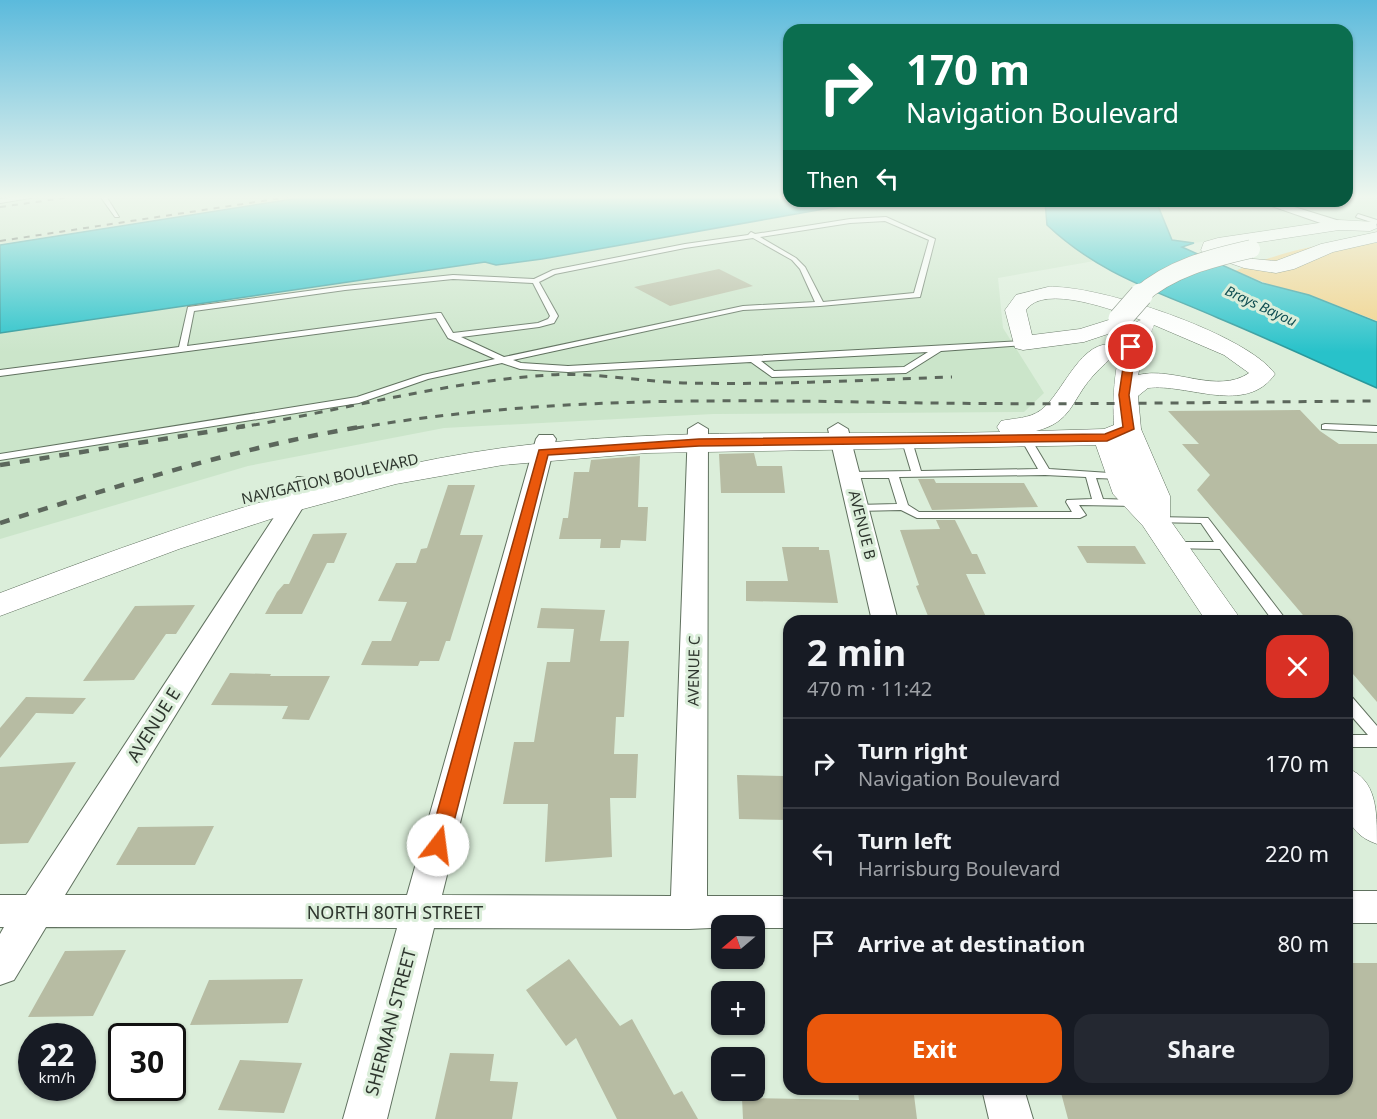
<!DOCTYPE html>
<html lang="en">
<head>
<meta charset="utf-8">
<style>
	body { margin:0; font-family:"Noto Sans",sans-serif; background:#242831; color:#f1f3f6; height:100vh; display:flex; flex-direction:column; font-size:22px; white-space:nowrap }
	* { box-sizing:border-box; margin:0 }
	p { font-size:20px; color:#9ea1a6 }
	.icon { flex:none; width:33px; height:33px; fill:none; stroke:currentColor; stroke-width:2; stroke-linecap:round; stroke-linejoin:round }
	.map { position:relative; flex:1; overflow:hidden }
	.drawer { position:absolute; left:783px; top:615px; width:570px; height:480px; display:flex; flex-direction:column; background:#171b24; border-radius:18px; box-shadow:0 2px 4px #0004 }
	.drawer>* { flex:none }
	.banner { position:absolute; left:783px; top:24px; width:570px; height:183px; border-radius:18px; box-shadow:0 2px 4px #0004; background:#0b6e4f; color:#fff; overflow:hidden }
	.needle { width:39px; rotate:251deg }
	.fabs { position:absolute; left:711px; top:915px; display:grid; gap:12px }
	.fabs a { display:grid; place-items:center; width:54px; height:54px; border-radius:12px; background:#171b24; box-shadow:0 2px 4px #0004; font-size:30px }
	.speed { position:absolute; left:18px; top:1023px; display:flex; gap:12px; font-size:30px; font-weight:700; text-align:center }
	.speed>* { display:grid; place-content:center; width:78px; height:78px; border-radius:50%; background:#171b24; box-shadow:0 2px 4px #0004; line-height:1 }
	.speed small { font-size:15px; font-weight:400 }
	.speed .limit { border:3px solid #111; border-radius:9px; background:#fff; color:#111 }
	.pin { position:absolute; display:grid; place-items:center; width:51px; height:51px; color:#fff; margin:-26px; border:3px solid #fff; border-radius:50%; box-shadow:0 2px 6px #0007 }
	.me { position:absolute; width:66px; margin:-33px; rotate:15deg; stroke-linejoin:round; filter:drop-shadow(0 0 4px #0008) }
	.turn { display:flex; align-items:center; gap:21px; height:126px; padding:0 24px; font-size:27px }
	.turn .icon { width:78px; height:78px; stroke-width:2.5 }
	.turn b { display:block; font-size:42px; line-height:51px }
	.then { display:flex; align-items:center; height:57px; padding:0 24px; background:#0003; gap:12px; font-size:22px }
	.round { display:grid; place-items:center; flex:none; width:63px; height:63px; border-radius:18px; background:#242831 }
	.headline { display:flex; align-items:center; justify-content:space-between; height:102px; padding:0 24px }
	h1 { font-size:36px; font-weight:700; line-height:45px }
	.primary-button { display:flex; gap:12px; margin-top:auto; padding:12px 24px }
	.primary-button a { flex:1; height:69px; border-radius:18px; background:#ea580c; color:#fff; font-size:24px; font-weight:700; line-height:69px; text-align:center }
	.primary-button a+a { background:#242831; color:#f1f3f6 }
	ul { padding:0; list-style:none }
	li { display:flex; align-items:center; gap:18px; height:90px; padding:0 24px; border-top:2px solid #363941 }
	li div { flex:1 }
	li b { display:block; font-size:22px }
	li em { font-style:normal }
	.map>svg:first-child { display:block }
</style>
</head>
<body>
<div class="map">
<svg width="1377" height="1119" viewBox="0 0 1377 1119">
	<rect width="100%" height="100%" fill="#dbeeda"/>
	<!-- built -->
	<path fill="#cbe5ca" d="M0 196H309L0 244Z
		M1347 196H1377V216L1194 243 1172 240 1156 201H1347Z
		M873 201H1050L1100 260 998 278 1003 328 1044 393 1024 412 713 414 444 428 248 466 0 539V333L384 275 488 262 495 265 544 259Z"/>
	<!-- green -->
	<path fill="#f2d288" d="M1377 243V321L1310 295 1273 286 1235 271C1275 254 1333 237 1377 243Z"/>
	<!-- water -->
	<path fill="#28c2ca" stroke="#2a989b" stroke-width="1.5" d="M312 196H789V201H869L542 259 496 265 485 262 0 333V245Z
		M1045 201H1156L1172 240 1194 243 1182 247 1262 283 1309 295 1377 322V388C1324 365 1271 340 1218 318 1154 290 1099 274 1047 225Z"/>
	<!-- building -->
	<path fill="#b7bca3" d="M719 269 753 286 670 306 634 287Z
		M1300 410 1320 431 1339 444H1377V702L1347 667V621H1308L1197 490 1210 475 1182 444H1199L1168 411Z
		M754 453 757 466H782L785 493H721L719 454Z
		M640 456 638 507H648L646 541 621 540 620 548H600L601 539H559L563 518H568L574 472H589L591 460Z
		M918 479H934L936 483H1024L1038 507 932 510Z
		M448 485H475L460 535H483L450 641H446L439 661H420L418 666 361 665 372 641H391L407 602 378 601 396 563H416L421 549 427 548Z
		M936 520H955L972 554H977L986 574H966L988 621H930L916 586 919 585 900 530 940 529Z
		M347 533 334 563H327L302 614H265L277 592 284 584H289L313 534Z
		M1077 546H1135L1146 564 1087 563Z
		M782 547H819V550H829L838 603 746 601V581H788Z
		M195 605 176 634H166L134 680 83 681 135 606Z
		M541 608 605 610 600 641H629L624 717H616L614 754H638L636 798H610L612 857 545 862 548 804H503L514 742H534L547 662H570L574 629 537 628Z
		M230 673 271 674 270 676H330L309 720 282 719 288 706 211 705Z
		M26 697 86 698 73 714 36 713 0 758V728Z
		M76 762 28 843 0 844V767Z
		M737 775 784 776 789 820 739 819Z
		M214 826 195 865H116L138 827Z
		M126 950 93 1016 28 1017 65 951Z
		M569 959 620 1026 632 1019 674 1095 682 1091 698 1119H617L576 1038 566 1046 526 990Z
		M1347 963H1377V1119H1068L1060 1089H1347Z
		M303 979 288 1023 190 1025 209 980Z
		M450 1053 494 1054 490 1081 518 1082 512 1119H435Z
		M240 1060 302 1063 284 1113 218 1110Z
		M858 1092 914 1095 917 1119H743L742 1098 859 1100Z"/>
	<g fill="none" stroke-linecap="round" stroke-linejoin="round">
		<!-- service casing -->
		<g stroke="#60715f" stroke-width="2">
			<path id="service" d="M27 196H42L0 203V199Z
				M100 196H106L119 217H115Z
				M1260 201H1275L1272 203Z
				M1358 214 1377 220V224L1356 217Z
				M886 217 935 239 920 297 820 306 743 310 513 360 521 363 568 366 1023 341H1026V345L941 351 906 373 772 377 751 362 568 372 520 369 502 363 428 379 359 403 0 460V454L357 397 423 375 495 359 448 338 436 318 0 376V370L179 347 188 307 345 286 453 275 534 279 553 270 685 244 748 235 751 232 755 234 850 219ZM885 221 929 240 914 293 823 302 805 267 796 258 760 237 850 223ZM753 238 792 260 800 269 815 302 743 306 504 357 461 337 539 327 554 323 558 316 539 282 555 274 685 248ZM453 279 533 283 550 316 548 319 538 323 453 333 441 313H438L187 346 194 311 345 290ZM928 352 904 367 774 371 761 361Z
				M1325 424 1377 426V432L1322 429V425Z
				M1026 436 1031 439 1049 469 1125 474 1126 476 1125 478 1121 479 1096 478 1103 499 1136 500 1142 503 1136 506 1079 505 1086 515 1080 518H917L901 510 857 511 851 508 857 505 897 504 889 478H850L845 475 850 472 911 471 902 441 903 439H911L912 441 921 471 1038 469 1021 439ZM1045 475 1086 477 1092 499 1067 500 1066 502 1072 512H919L908 505 899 477Z
				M1155 517 1208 518 1287 621H1273L1220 549 1168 548 1166 546 1168 544 1172 542H1214L1201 523 1151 522 1149 520Z
				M1347 696 1352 697 1377 726V747H1347V735H1368L1347 711Z"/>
		</g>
		<!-- minor casing -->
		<g stroke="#60715f" stroke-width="2">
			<path id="minor" d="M1275 201 1343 222 1345 225 1335 228 1260 202Z
				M698 423 708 429 707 896H789V928H754V926L689 929 434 928 387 1119H343L397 928 46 927 14 980 0 985V934L4 927H0V895H26L286 499 297 477H313L316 482 308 499 65 895H407L536 439 539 435H553L556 439 442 895 671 896 688 429Z
				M838 423 848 429 898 621H872L828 429Z
				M1347 891H1377V923H1347Z
				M982 1089H1024L1033 1119H989Z"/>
		</g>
		<!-- secondary casing -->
		<g stroke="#60715f" stroke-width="1">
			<path id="secondary" d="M1128 421 1137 423 1141 429 1170 496V520L1242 621H1206L1143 526 1113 494 1093 437 1097 431 1107 429 1115 431 1119 423Z
				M1347 768C1377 780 1377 810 1377 844 1339 831 1347 802 1347 768Z"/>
		</g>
		<!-- primary casing -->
		<g stroke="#60715f" stroke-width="1">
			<path id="primary" d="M1339 220 1376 222 1377 228 1370 231 1339 230 1221 248 1254 259 1276 261 1321 244 1377 232V242L1333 252 1294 269 1276 273 1244 268 1204 254 1201 250 1204 242 1218 238Z
				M1048 287C1097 284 1247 334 1275 374 1246 416 1187 383 1148 388L1138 396 1141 429 1137 435 1107 445 647 453 503 465 396 484 292 512 179 549 0 616V593C163 531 329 472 502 448 666 426 835 436 1000 432L997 427 1001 421C1014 418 1029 419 1041 410 1063 394 1081 337 1115 345L1118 350C1111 360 1100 367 1092 377 1071 401 1072 422 1036 431L1104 429 1114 425C1112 404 1114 327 1141 320 1116 311 1044 283 1026 310L1032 335 1080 329 1115 318 1123 319 1126 324 1123 329 1084 342 1023 350 1015 348 1005 310 1016 295ZM1154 325 1224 355 1249 373C1217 395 1173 366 1138 375L1144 351Z"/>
		</g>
		<!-- service -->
		<use href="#service" fill="#fff" fill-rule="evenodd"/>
		<!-- minor -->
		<use href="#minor" fill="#fff" fill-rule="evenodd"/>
		<!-- secondary -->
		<use href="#secondary" fill="#fff" fill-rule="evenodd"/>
		<!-- primary -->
		<use href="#primary" fill="#fff" fill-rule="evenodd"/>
		<!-- rail-far2 -->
		<path stroke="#5c675c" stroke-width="2" stroke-dasharray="6 6" stroke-linecap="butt" d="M0 197 12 196
			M0 207 78 196
			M0 241 295 196"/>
		<!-- rail-far1 -->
		<path stroke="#5c675c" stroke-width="3" stroke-dasharray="8 8" stroke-linecap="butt" d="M236 428C340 411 443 382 549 375 596 372 642 382 689 383 777 385 864 380 952 377
			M356 428C551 395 734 400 930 403 1079 405 1228 402 1377 401"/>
		<!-- rail -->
		<path stroke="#5c675c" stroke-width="4.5" stroke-dasharray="10 10" stroke-linecap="butt" d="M0 465 245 426
			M0 523C120 485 241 447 365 426"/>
		<!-- primary-bridge-far1 casing -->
		<g stroke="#60715f" stroke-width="19" stroke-linecap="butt">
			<path id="primary-bridge-far1" d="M1139 296C1171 268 1211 258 1251 249"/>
		</g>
		<!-- primary-bridge casing -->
		<g stroke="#60715f" stroke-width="24" stroke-linecap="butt">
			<path id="primary-bridge" d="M1120 319 1141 295"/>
		</g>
		<!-- primary-bridge-far1 -->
		<use href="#primary-bridge-far1" stroke="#fff" stroke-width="18"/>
		<!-- primary-bridge -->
		<use href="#primary-bridge" stroke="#fff" stroke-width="23"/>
	</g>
	<!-- sky -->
	<linearGradient id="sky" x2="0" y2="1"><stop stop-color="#5bbadc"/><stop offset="0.56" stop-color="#eff7ee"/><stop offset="1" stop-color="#eff7ee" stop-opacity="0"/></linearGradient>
	<rect width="1377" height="352" fill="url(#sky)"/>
	<!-- route -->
	<path fill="#ea580c" stroke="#983908" stroke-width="1.5" d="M1131 344 1136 347 1129 395 1134 429 1107 441 699 446 548 455 448 845 445 851 438 853 431 851 428 845 539 450 699 439 1105 434 1123 427 1119 395 1126 347Z"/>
	<g text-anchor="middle" stroke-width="6" stroke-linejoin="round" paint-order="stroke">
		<!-- far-water labels -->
		<g font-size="14" font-style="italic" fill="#104e52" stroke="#dbeeda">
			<text transform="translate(1261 306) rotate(25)" y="5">Brays Bayou</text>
		</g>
		<!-- street labels -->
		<g font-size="15" fill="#2e362e" stroke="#dbeeda">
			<text transform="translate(330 479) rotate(-13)" y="5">NAVIGATION BOULEVARD</text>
			<text transform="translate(862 525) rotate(76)" y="5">AVENUE B</text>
			<text transform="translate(694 671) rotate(-89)" y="5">AVENUE C</text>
		</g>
		<!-- near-street labels -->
		<g font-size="18" fill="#2e362e" stroke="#dbeeda">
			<text transform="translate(154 725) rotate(-58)" y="6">AVENUE E</text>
			<text x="395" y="919">NORTH 80TH STREET</text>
			<text transform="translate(391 1022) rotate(-75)" y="6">SHERMAN STREET</text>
		</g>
	</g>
</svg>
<div class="fabs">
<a><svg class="needle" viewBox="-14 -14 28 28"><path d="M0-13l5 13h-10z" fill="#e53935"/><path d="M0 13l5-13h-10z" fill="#9ea1a6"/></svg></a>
<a>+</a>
<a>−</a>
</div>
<div class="speed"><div>22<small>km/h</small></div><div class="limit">30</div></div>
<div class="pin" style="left:1131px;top:347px;background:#d93025"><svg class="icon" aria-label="arrive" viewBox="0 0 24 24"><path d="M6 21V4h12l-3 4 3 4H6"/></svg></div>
<svg class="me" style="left:438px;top:845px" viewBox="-20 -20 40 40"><circle r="19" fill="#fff"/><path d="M0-13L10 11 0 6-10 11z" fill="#ea580c"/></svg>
<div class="banner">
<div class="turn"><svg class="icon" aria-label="right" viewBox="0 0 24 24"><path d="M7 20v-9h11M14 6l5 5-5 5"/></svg><div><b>170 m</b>Navigation Boulevard</div></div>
<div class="then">Then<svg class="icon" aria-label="left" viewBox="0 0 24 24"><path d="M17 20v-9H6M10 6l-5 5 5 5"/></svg></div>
</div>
<section class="drawer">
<div class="headline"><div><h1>2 min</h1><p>470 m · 11:42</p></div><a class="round" style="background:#d93025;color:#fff"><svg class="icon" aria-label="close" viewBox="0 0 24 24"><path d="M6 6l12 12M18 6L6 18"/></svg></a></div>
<ul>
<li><svg class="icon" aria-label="right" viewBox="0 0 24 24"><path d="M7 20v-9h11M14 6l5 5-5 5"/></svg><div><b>Turn right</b><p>Navigation Boulevard</p></div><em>170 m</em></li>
<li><svg class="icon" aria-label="left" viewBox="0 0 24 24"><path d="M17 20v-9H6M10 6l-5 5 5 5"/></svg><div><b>Turn left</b><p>Harrisburg Boulevard</p></div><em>220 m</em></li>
<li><svg class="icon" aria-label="arrive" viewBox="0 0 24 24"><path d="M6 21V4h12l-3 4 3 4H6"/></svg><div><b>Arrive at destination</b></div><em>80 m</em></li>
</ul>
<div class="primary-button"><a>Exit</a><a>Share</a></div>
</section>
</div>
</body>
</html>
